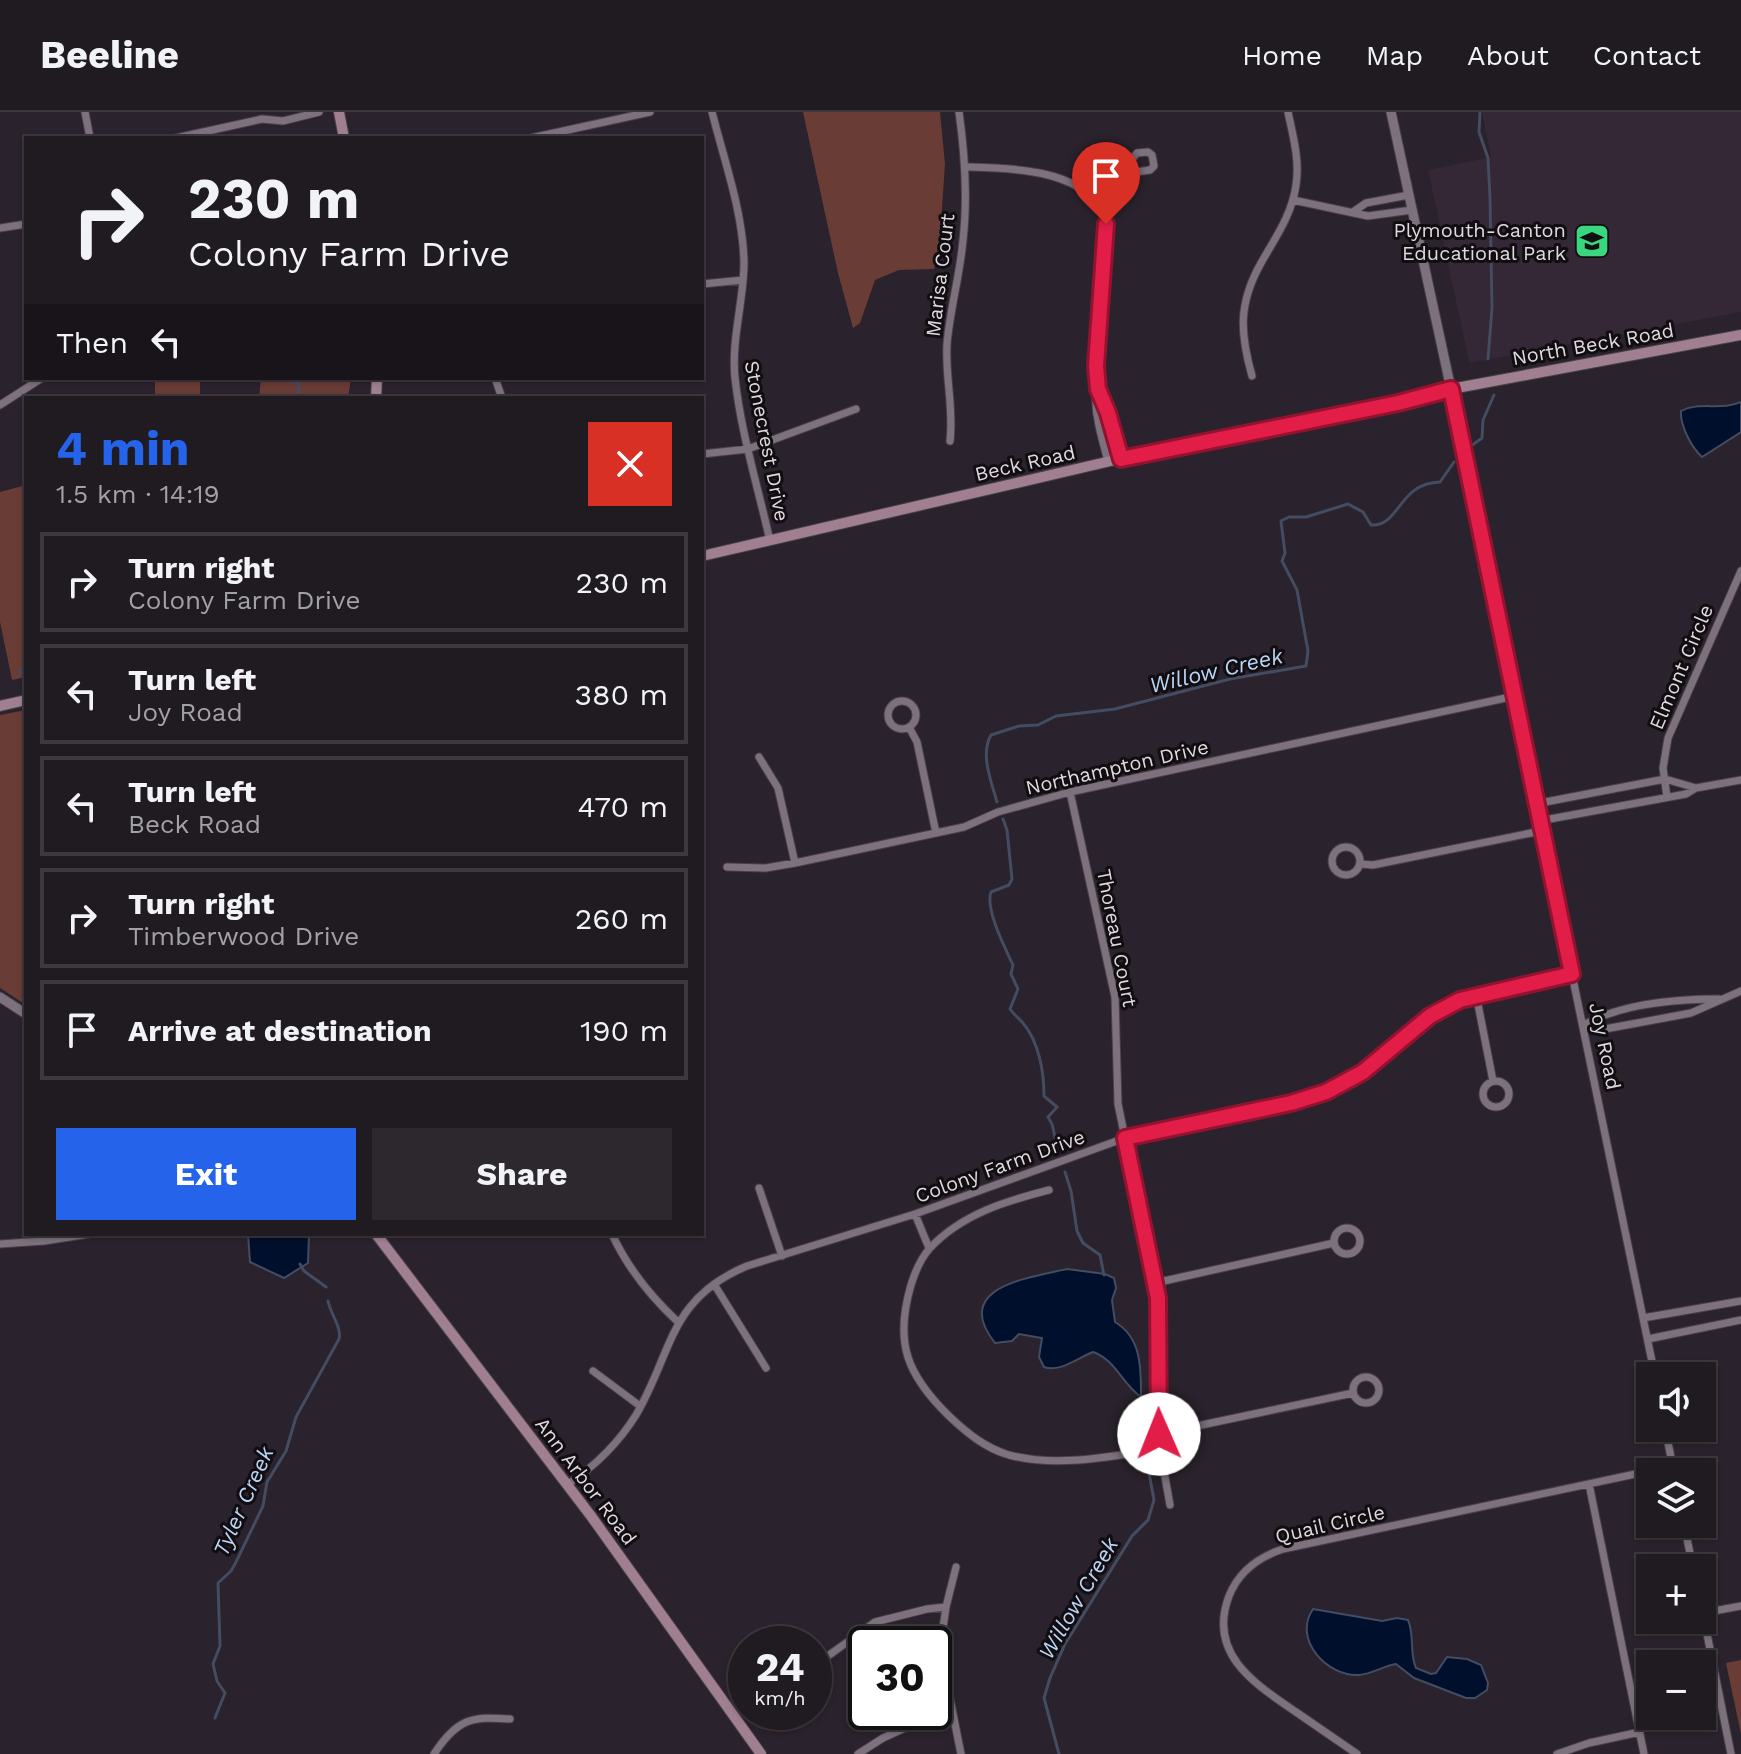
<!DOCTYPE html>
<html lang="en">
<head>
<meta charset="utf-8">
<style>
	body { margin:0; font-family:"Work Sans",sans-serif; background:#2d272e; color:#f1f3f6; height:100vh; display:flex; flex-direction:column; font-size:30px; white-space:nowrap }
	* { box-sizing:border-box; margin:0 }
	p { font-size:26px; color:#a2a1a5 }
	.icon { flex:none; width:44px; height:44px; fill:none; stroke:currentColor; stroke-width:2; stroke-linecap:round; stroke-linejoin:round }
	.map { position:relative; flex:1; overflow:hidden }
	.panel { position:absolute; left:24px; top:284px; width:680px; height:840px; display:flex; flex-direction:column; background:#201a21; border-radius:0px; box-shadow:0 2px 6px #0004,0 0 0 2px #3d383f }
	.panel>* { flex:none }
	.top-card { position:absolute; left:24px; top:24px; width:680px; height:244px; border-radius:0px; box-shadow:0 2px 6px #0004,0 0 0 2px #3d383f; background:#201a21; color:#f1f3f6; overflow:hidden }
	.buttons { position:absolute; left:1636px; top:1250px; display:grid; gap:16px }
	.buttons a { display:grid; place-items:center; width:80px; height:80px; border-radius:0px; background:#201a21; box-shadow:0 2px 6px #0004,0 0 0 2px #3d383f; font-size:40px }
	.speed { position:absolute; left:728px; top:1514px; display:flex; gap:16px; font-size:40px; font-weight:700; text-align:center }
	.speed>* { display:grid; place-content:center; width:104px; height:104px; border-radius:50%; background:#201a21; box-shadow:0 2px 6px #0004,0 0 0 2px #3d383f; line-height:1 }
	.speed small { font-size:20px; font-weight:400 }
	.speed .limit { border:4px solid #111; border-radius:12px; background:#fff; color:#111 }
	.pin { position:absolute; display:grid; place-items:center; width:68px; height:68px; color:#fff; margin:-82px -34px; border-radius:50% 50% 50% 0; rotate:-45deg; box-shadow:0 0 8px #0007 }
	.pin .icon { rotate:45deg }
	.me { position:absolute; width:88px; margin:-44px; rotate:359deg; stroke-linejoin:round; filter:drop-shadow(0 0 6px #0008) }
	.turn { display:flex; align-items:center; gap:28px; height:168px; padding:0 32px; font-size:36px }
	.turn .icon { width:104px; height:104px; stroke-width:2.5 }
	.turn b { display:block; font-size:56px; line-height:68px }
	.then { display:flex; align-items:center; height:76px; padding:0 32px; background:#0003; gap:16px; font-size:30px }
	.round { display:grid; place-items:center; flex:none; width:84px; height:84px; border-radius:0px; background:#2d272e }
	.head { display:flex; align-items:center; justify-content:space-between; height:136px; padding:0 32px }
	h1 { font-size:48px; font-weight:700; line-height:60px; color:#2563eb }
	.cta { display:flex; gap:16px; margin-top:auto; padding:16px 32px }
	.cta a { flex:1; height:92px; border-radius:0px; background:#2563eb; color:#fff; font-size:32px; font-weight:700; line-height:92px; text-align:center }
	.cta a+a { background:#2d272e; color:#f1f3f6 }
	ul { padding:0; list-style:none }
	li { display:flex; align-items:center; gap:24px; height:100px; margin:0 16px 12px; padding:0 16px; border:4px solid #3d383f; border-radius:0px }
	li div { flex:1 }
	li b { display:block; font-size:30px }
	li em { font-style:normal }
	header { display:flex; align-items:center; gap:48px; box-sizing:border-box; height:112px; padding:0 40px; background:#201a21; border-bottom:2px solid #3d383f }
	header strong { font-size:38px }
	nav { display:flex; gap:44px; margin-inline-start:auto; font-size:28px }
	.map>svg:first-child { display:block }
</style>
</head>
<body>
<header>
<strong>Beeline</strong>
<nav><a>Home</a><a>Map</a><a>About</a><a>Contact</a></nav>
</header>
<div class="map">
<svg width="1741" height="1642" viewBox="0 0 1741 1642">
	<rect width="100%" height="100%" fill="#2a222c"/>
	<!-- built -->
	<path fill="#342736" d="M1482 0H1741V200L1470 251 1472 264 1428 58 1491 45Z"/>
	<!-- green -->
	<path fill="#693c35" d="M803 0H940L945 52 939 140 934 157 899 158 875 168 860 211 853 216 838 161Z
		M155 266H200V286H155Z
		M261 266H351L348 286H259Z
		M26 373V565L12 568 0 510V380Z
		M26 598V893L0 876V603Z
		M1741 1548V1622L1726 1551Z"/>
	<!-- water -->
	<path fill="#000f2b" stroke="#434c61" stroke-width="2" d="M1741 290V320L1702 345C1691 335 1680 313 1681 299 1699 289 1722 299 1741 290Z
		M248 1122H309L308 1151 284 1166 250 1150Z
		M1067 1157 1105 1162 1114 1166 1116 1176 1112 1188 1115 1210C1142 1226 1141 1257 1141 1285 1122 1272 1116 1248 1093 1240 1078 1246 1059 1261 1044 1255L1039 1245 1042 1226 1019 1222 1012 1229 995 1231C951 1175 1028 1166 1067 1157Z
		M1313 1497 1382 1509 1397 1506 1408 1508C1415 1524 1409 1541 1416 1556L1431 1562 1436 1561 1447 1545 1467 1547 1481 1553 1488 1571 1487 1578 1475 1586H1466L1414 1566 1396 1552C1383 1554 1372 1562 1359 1563 1328 1565 1292 1528 1313 1497Z"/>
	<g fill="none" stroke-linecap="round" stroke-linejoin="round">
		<!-- stream -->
		<path stroke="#434c61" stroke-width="3" d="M1480 0 1479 20 1488 46 1490 86 1492 196 1488 247
			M255 24V26
			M276 266 299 271 297 286
			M1471 334 1482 326 1483 308 1494 283
			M21 562 20 558 26 554
			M997 690C991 669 980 642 991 623L1019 614 1038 613 1056 604 1115 597 1230 567 1306 554 1308 539 1297 478 1282 449 1285 441 1281 409 1289 405H1306L1348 392 1363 400 1371 413C1400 415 1398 371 1440 370L1454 350
			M1003 707 1007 718 1012 767 1009 773 991 780C985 797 1005 836 1013 853L1011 862 1018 877 1010 897C1014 903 1019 906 1023 911 1039 930 1044 960 1044 984L1057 995 1048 1005 1052 1012 1057 1034
			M1065 1060 1071 1079 1077 1119 1083 1131 1100 1143 1104 1163
			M300 1152 304 1159 326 1175
			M1141 1285 1144 1329
			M215 1606 225 1581 217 1569 213 1552 220 1534 218 1471 231 1459 236 1450 263 1394 267 1370 286 1339 296 1305 339 1227C342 1215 330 1201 328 1189
			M1059 1642 1044 1586 1050 1566 1065 1532 1132 1424 1148 1408 1154 1388 1147 1350"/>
		<!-- minor casing -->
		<g stroke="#484149" stroke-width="9">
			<path id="minor" d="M85 0 90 26
				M712 0C724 48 743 100 744 150 744 189 731 227 735 266 741 321 758 375 770 429
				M176 26 262 7 283 9 319 0
				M531 26 650 0
				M965 55C1006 56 1076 56 1100 96 1118 125 1097 217 1096 254 1096 270 1094 292 1098 308 1100 322 1105 336 1108 350
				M1095 88 1129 61 1132 47 1137 41 1148 40 1152 43 1154 54 1150 58 1129 61
				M1293 88 1368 104 1412 98
				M1353 100 1366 91 1409 83
				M0 116 26 112
				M702 172 743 168
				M1252 264C1240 221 1238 192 1261 151 1275 126 1292 103 1296 73 1300 49 1293 24 1288 0
				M495 266 502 286
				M1451 277 1655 1264
				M1098 279 1108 301 1121 347
				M0 293 42 266
				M950 329C954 296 945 265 947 232 950 197 960 163 963 128 968 85 965 43 959 0
				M702 342 748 337 856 297
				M888 603a14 14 0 1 1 28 0a14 14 0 1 1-28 0Z
				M909 615 917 630 936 721
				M759 645 778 676 795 751
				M1070 680 1115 885 1118 992 1158 1186 1157 1306 1160 1337 1170 1393
				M1667 685 1663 656 1668 626 1741 459
				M1535 692 1665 667 1696 676
				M1539 709 1686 682 1696 676 1741 668
				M1332 749a14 14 0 1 1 28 0a14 14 0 1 1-28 0Z
				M1360 752 1373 753 1541 719
				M727 755 766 756 795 751 964 715 998 700 1070 680 1515 584
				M1476 882 1493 969
				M1584 913C1622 891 1675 887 1719 887
				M1583 914 1605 917 1691 901 1741 879
				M1483 982a13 13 0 1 1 26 0a13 13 0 1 1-26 0Z
				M759 1076 782 1144
				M1049 1078C1006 1089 962 1102 930 1136 921 1146 915 1160 911 1173 894 1231 907 1263 949 1304 967 1321 985 1336 1009 1343 1058 1356 1111 1344 1160 1337
				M915 1102 929 1136
				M1334 1129a13 13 0 1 1 26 0a13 13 0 1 1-26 0Z
				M612 1122C628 1157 650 1184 678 1210
				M0 1132 44 1129 89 1122
				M1155 1171 1334 1131
				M714 1172 766 1256
				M1643 1206 1741 1189
				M1648 1227 1741 1208
				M593 1259 640 1294
				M1353 1278a13 13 0 1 1 26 0a13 13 0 1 1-26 0Z
				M1665 1316 1674 1360
				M1159 1322 1353 1281
				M1589 1372 1644 1642
				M567 1373C595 1354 618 1332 636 1303 673 1240 668 1187 747 1154L915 1102 1125 1026 1291 991 1326 980 1363 960 1430 904 1460 888 1572 862
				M1684 1412 1693 1456
				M956 1455 946 1495 940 1537 961 1642
				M1702 1497 1731 1642
				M1703 1501 1741 1494
				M814 1554 875 1510 927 1497 946 1495
				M434 1642C457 1607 471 1604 510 1607
				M858 1642 883 1626 951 1595
				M1357 1642C1337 1628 1316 1614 1296 1600 1255 1572 1207 1542 1229 1484 1239 1459 1259 1445 1283 1437L1673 1354
				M1557 1642 1589 1631 1640 1620"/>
		</g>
		<!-- tertiary casing -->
		<g stroke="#484149" stroke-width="11">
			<path id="tertiary" d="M1391 0 1451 277
				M0 885 26 902"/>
		</g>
		<!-- secondary casing -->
		<g stroke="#484149" stroke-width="12">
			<path id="secondary" d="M339 0 344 26
				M376 286 377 266
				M702 444 1115 348 1398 291 1451 277 1741 223
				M0 594 26 588
				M376 1122 591 1404 761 1642"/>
		</g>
		<!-- minor -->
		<use href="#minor" stroke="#7c717d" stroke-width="7"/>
		<!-- tertiary -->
		<use href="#tertiary" stroke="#7c717d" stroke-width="9"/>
		<!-- secondary -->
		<use href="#secondary" stroke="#a07f91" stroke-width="10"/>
	</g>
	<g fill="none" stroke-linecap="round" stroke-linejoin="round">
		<!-- route casing -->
		<g stroke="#92132f" stroke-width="20">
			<path id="route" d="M1106 112 1096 254 1098 277 1108 301 1121 347 1398 291 1451 277 1572 862 1460 888 1430 904 1363 960 1326 980 1291 991 1125 1026 1158 1186 1159 1322"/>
		</g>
		<!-- route -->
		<use href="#route" stroke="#e11d48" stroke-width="14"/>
	</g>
	<!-- icons -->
	<defs>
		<g id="school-square" transform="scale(1.8)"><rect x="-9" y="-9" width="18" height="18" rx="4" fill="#3ad77f" stroke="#110d11"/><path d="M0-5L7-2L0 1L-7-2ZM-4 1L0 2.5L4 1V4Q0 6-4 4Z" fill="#111"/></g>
	</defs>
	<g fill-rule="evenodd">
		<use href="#school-square" x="1592" y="129"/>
	</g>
	<g text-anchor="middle" stroke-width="6" stroke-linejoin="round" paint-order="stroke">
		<!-- poi labels -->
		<g font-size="20" fill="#dfd9e0" stroke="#110d11" text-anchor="end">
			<text x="1566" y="125">Plymouth-Canton<tspan x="1566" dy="23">Educational Park</tspan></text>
		</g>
		<!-- street labels -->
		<g font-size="20" fill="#dfd9e0" stroke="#110d11">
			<text transform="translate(940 163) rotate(-83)" y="7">Marisa Court</text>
			<text transform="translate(1593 232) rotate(-10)" y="7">North Beck Road</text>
			<text transform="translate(767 329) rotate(79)" y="7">Stonecrest Drive</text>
			<text transform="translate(1025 351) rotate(-13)" y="7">Beck Road</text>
			<text transform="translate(1681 555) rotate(-67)" y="7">Elmont Circle</text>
			<text transform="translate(1117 655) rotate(-13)" y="7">Northampton Drive</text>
			<text transform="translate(1117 826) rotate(79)" y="7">Thoreau Court</text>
			<text transform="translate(1605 934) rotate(78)" y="7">Joy Road</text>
			<text transform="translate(1000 1054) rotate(-20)" y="7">Colony Farm Drive</text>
			<text transform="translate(586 1369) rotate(53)" y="7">Ann Arbor Road</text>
			<text transform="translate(1330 1412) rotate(-13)" y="7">Quail Circle</text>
		</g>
		<!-- water labels -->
		<g font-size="22" font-style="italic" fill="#bad4f6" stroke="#110d11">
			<text transform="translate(1216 558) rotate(-13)" y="8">Willow Creek</text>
			<text transform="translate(243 1389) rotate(-66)" y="8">Tyler Creek</text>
			<text transform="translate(1078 1486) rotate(-60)" y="8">Willow Creek</text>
		</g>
	</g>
</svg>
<div class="buttons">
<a><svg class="icon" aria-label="sound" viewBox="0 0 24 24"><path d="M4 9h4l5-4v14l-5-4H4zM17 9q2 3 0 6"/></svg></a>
<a><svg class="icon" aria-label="layers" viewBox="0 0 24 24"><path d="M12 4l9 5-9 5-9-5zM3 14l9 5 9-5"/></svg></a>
<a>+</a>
<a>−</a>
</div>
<div class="speed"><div>24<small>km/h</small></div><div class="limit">30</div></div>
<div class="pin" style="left:1106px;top:112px;background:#d93025"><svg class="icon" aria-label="arrive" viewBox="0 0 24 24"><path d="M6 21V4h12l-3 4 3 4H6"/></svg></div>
<svg class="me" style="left:1159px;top:1322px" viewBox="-20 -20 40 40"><circle r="19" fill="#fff"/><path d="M0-13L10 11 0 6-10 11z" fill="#e11d48"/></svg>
<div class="top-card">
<div class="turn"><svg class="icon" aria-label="right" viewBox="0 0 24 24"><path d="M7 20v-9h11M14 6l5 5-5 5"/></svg><div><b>230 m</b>Colony Farm Drive</div></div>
<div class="then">Then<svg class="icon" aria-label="left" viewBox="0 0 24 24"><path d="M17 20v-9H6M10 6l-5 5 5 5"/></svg></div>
</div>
<section class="panel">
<div class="head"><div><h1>4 min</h1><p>1.5 km · 14:19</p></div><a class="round" style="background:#d93025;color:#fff"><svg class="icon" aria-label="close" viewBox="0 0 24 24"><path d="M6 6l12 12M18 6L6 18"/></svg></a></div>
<ul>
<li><svg class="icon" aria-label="right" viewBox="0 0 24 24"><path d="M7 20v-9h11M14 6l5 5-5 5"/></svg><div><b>Turn right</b><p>Colony Farm Drive</p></div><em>230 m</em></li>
<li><svg class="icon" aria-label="left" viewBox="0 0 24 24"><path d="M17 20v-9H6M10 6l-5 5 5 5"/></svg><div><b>Turn left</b><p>Joy Road</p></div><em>380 m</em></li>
<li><svg class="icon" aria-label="left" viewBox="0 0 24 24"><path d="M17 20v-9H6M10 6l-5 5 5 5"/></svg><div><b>Turn left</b><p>Beck Road</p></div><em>470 m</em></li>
<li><svg class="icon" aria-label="right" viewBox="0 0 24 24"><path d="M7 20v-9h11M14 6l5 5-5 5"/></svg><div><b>Turn right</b><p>Timberwood Drive</p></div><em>260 m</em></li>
<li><svg class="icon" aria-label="arrive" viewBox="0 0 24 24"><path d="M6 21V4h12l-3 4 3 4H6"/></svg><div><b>Arrive at destination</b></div><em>190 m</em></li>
</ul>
<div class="cta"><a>Exit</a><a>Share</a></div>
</section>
</div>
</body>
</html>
